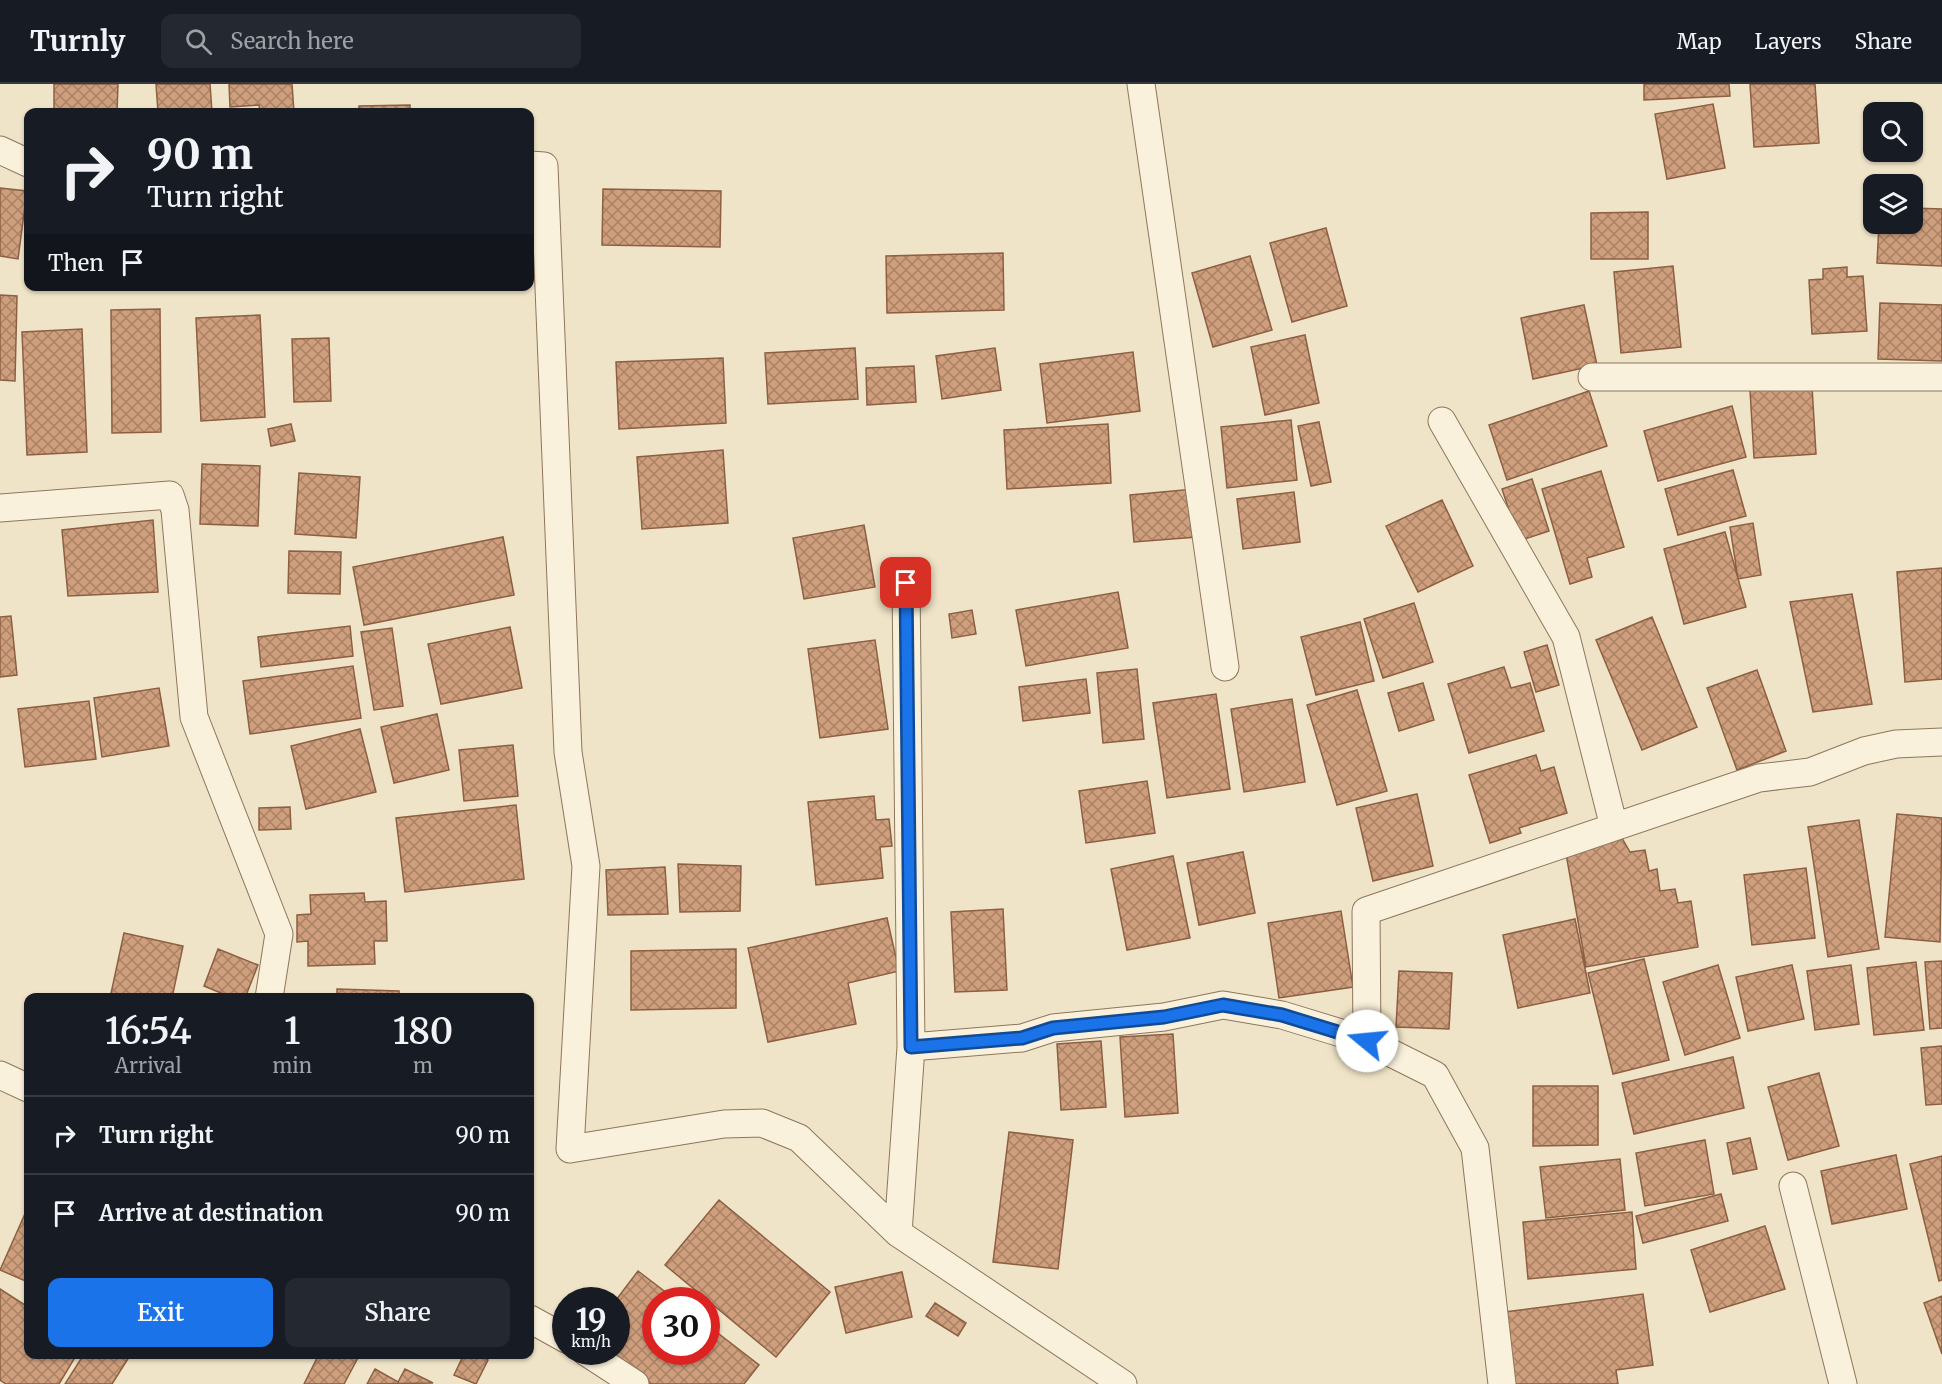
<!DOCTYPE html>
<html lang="en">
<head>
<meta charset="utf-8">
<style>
	body { margin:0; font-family:Merriweather,serif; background:#242831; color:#f1f3f6; height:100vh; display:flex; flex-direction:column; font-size:22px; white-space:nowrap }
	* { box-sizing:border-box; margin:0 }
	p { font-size:20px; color:#9ea1a6 }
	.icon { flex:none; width:33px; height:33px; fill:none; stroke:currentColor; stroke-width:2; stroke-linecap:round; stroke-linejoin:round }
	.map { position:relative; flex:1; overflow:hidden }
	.drawer { position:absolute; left:24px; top:909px; width:510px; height:366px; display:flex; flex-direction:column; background:#171b24; border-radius:12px; box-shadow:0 2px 4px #0004 }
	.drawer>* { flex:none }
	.hud { position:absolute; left:24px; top:24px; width:510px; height:183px; border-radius:12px; box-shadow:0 2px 4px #0004; background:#171b24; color:#f1f3f6; overflow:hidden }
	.fabs { position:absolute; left:1863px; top:18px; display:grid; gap:12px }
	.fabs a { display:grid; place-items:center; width:60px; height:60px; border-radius:12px; background:#171b24; box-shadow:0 2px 4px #0004; font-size:30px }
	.speed { position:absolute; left:552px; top:1203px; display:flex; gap:12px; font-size:30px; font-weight:700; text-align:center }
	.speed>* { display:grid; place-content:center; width:78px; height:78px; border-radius:50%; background:#171b24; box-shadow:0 2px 4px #0004; line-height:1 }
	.speed small { font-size:15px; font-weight:400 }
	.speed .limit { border:9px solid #d22; background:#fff; color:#111 }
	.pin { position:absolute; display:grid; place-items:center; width:51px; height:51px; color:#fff; margin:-26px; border-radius:12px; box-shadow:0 3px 9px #0006 }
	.me { position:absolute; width:66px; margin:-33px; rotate:287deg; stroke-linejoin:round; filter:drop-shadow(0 0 4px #0008) }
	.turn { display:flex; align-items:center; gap:21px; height:126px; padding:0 24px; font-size:27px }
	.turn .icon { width:78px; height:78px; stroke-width:2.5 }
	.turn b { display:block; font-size:42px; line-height:51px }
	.then { display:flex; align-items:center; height:57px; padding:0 24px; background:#0003; gap:12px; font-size:22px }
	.eta { display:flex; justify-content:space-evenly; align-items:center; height:102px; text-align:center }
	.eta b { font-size:36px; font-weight:600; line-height:42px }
	.cta { display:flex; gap:12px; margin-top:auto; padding:12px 24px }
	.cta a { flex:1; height:69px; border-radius:12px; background:#1a73e8; color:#fff; font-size:24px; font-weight:600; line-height:69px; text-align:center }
	.cta a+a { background:#242831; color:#f1f3f6 }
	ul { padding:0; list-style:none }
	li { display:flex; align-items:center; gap:18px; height:78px; padding:0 24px; border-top:2px solid #363941 }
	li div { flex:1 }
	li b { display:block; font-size:22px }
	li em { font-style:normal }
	header { display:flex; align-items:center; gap:36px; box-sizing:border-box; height:84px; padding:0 30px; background:#171b24; border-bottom:2px solid #363941 }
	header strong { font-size:28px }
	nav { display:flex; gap:33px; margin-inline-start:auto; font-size:21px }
	.search { width:420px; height:54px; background:#242831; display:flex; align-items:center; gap:15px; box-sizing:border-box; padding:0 21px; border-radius:12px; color:#9ea1a6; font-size:22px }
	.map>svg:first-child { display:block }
</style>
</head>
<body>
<header>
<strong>Turnly</strong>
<div class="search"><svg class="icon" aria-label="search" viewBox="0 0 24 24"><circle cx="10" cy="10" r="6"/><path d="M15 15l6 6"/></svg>Search here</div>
<nav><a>Map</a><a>Layers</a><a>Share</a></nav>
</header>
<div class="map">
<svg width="1942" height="1300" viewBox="0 0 1942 1300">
	<defs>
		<pattern id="building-cross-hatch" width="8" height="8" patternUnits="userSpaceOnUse" patternTransform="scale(1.5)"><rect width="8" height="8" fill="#cf9f7d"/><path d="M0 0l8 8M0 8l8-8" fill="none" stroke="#a98266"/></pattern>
	</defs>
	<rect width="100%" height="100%" fill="#f0e4c8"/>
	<!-- building -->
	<path fill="url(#building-cross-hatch)" stroke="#8d5f41" stroke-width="1.5" d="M54 0H118L117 28H54Z
		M156 0H210L212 28H158Z
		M229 0H292L294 28H260L259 21 230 23Z
		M1644 0H1729L1730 12 1644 16Z
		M1750 0H1815L1819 59 1754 63Z
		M1713 20 1725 84 1667 95 1655 30Z
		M410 21V28H359V22Z
		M0 104 27 107 18 175 0 172Z
		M603 105 721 107 720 163 602 161Z
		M1912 124 1942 125V182L1877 179 1879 140H1912Z
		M1648 128V175H1591V129Z
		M1326 144 1347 222 1292 238 1270 159Z
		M1003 169 1004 226 887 229 886 172Z
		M1250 172 1272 246 1213 263 1192 189Z
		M1673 182 1681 263 1621 269 1614 188Z
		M1847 183V193L1863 192 1867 247 1812 250 1809 196 1823 195V185Z
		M0 211 17 212 15 297 0 296Z
		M1880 219 1942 221V277L1878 275Z
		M1584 221 1597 281 1533 295 1521 234Z
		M160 225 161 348 112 349 111 226Z
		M260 231 265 333 201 337 196 234Z
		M82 245 87 368 27 371 22 248Z
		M1305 251 1319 319 1265 331 1251 263Z
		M329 254 331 317 294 318 292 255Z
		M855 264 858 315 768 320 765 269Z
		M995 264 1001 306 942 315 936 272Z
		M1133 268 1140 327 1047 339 1040 280Z
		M723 274 726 339 619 345 616 278Z
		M914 282 916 318 867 321 866 284Z
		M1812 302 1816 370 1754 374 1750 306Z
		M1589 307 1607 362 1507 396 1489 341Z
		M1732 322 1746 373 1658 397 1644 347Z
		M1291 336 1297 396 1227 404 1221 343Z
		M1319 338 1331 398 1311 402 1298 342Z
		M291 340 295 357 271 362 268 345Z
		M1108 340 1111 399 1007 405 1004 346Z
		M723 366 728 439 642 445 637 373Z
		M202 380 260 382 258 442 200 440Z
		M1733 386 1746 432 1678 451 1665 405Z
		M1601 387 1624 463 1587 474 1592 493 1570 500 1542 405Z
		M299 389 360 393 356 454 295 450Z
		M1532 395 1549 447 1519 457 1502 405Z
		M1194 405 1197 453 1134 458 1130 411Z
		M1294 408 1300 458 1243 465 1237 415Z
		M1442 416 1473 482 1418 508 1386 442Z
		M153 436 158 508 68 512 62 446Z
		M1753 439 1761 491 1738 495 1730 443Z
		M864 441 875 503 804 515 793 454Z
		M1725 448 1746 523 1684 540 1664 465Z
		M503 453 514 511 364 541 353 483Z
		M289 467 341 468 340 510 288 509Z
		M1942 484V595L1905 598 1897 488Z
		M1118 508 1128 564 1026 582 1016 526Z
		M1852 510 1872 620 1813 628 1790 518Z
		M1414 519 1433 578 1383 594 1364 535Z
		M972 526 976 550 952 554 949 530Z
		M11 532 17 591 0 593V533Z
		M1652 533 1697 643 1642 666 1596 556Z
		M1360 538 1374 597 1316 611 1301 553Z
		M350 542 353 572 261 583 258 553Z
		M510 543 522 604 441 620 428 560Z
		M392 544 403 622 374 626 361 548Z
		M875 556 888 645 820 654 808 565Z
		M1547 561 1559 601 1536 608 1524 568Z
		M353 582 361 634 250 650 243 597Z
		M1504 583 1511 604 1530 599 1544 647 1469 669 1448 600Z
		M1137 585 1144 655 1103 659 1097 589Z
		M1757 586 1786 667 1737 686 1707 604Z
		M1086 595 1090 629 1023 637 1019 603Z
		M1423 599 1434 636 1399 647 1388 609Z
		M159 604 169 662 102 673 94 614Z
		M1357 606 1387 707 1337 721 1307 621Z
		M1216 610 1230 705 1167 714 1153 619Z
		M1292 615 1305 698 1244 708 1231 625Z
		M89 617 96 675 25 683 18 625Z
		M437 630 449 686 394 699 381 643Z
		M360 645 376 708 306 725 291 662Z
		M513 661 518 712 464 717 459 666Z
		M1536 671 1541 687 1554 683 1567 729 1519 744 1521 749 1490 759 1469 691Z
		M1147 697 1155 749 1086 759 1079 707Z
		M1417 710 1433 782 1373 797 1356 724Z
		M874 712 876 736 889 735 892 762 880 763 883 794 816 801 808 718Z
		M516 721 524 795 405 808 396 734Z
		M290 723 291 745 259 746V724Z
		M1897 730 1942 734 1940 858 1885 853Z
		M1859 736 1879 865 1828 873 1808 743Z
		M1622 754 1630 768 1645 766 1649 787 1657 785 1660 807 1675 805 1678 819 1691 817 1698 863 1586 883 1565 764Z
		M1243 768 1255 829 1199 841 1187 779Z
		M1173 772 1190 854 1127 866 1111 785Z
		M678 780 741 782 740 827 680 828Z
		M665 783 668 830 608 831 606 786Z
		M1806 784 1815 854 1752 861 1744 791Z
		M364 809 365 818 386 817 387 857H374L375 880 308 882V857L297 858V831L311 830 310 811Z
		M1003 825 1007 906 955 908 951 828Z
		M1341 827 1353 903 1279 914 1268 839Z
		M887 834 899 887 848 899 856 940 768 958 748 864Z
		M1575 835 1590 909 1518 924 1503 851Z
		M124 849 183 862 172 914H110Z
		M218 865 258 881 245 914H233L204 902Z
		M736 865V924L631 926V867Z
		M1644 875 1669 976 1613 990 1588 889Z
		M1942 877V944L1930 945 1925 878Z
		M1916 878 1924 946 1874 951 1867 884Z
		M1718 881 1740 954 1685 971 1663 898Z
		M1792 881 1804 935 1748 947 1736 893Z
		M1851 881 1859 940 1815 946 1807 887Z
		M1399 887 1452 889 1449 945 1396 943Z
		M337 905 399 907V914H337Z
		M1173 950 1178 1029 1125 1033 1120 953Z
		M1101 957 1106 1023 1061 1026 1057 960Z
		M1942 962V1020L1926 1021 1921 964Z
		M530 963H532L533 1018H530Z
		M1733 973 1744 1024 1634 1050 1622 999Z
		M1819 989 1839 1062 1788 1076 1768 1003Z
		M1533 1002H1598V1061L1533 1062Z
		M1009 1048 1073 1056 1058 1185 993 1178Z
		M1750 1054 1757 1085 1733 1090 1727 1059Z
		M1705 1056 1714 1110 1645 1122 1636 1069Z
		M1896 1071 1907 1125 1832 1140 1821 1087Z
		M1942 1072V1196L1939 1197 1910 1080Z
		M1620 1075 1625 1126 1546 1134 1540 1083Z
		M1721 1110 1728 1137 1643 1159 1636 1132Z
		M719 1116 830 1208 776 1273 665 1181Z
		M28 1123V1198L0 1186Z
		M1632 1128 1636 1185 1528 1195 1523 1138Z
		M1765 1142 1785 1205 1710 1228 1691 1166Z
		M638 1187 676 1216H656V1268H706V1240L759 1281 744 1300H651L609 1268H616V1216Z
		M902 1188 912 1233 846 1249 835 1203Z
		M0 1205 28 1223V1270H77L59 1300H6L0 1296Z
		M1643 1210 1653 1281 1616 1286 1618 1300H1514L1505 1228Z
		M1942 1212V1270L1924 1219Z
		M935 1219 966 1239 958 1252 926 1232Z
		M84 1270H131L112 1300H65Z
		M319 1270H360L344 1300H304Z
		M464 1270H478L488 1276 476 1300 454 1291Z
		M375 1285 398 1298 405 1285 433 1299 367 1300Z"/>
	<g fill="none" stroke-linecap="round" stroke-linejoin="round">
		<!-- street casing -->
		<g stroke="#8d765c" stroke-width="29">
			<path id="street" d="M1141 0 1225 583
				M0 66 28 79
				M530 81 544 82 568 668 586 782 570 1065 724 1040 762 1039 799 1054 898 1149 1123 1300
				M1592 293H1942
				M1442 337 1566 553 1614 743
				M0 424 170 411 175 426 194 633 279 850 269 914
				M1367 957 1366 827 1759 694 1810 688 1864 667 1896 660 1942 658
				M911 963 1022 954 1053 944 1164 933 1223 921 1282 931 1367 957 1435 991 1475 1064 1502 1300
				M0 991 28 1004
				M1793 1102 1843 1300
				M898 1149 911 963 906 499
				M530 1235 566 1255
				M586 1268 635 1300"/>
		</g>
		<!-- street -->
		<use href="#street" stroke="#faf1dc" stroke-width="27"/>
	</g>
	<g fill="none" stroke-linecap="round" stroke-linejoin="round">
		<!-- route casing -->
		<g stroke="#114b97" stroke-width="15">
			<path id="route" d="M906 499 911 963 1022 954 1053 944 1164 933 1223 921 1282 931 1367 957"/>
		</g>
		<!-- route -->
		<use href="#route" stroke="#1a73e8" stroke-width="10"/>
	</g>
</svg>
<div class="fabs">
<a><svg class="icon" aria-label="search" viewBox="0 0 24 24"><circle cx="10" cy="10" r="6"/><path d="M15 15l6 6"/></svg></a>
<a><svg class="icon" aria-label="layers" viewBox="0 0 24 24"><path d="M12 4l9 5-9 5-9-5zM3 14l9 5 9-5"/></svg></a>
</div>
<div class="speed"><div>19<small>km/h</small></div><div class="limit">30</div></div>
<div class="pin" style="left:906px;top:499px;background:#d93025"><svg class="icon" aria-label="arrive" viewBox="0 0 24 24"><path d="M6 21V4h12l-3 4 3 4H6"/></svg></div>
<svg class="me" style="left:1367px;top:957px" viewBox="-20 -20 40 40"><circle r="19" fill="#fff"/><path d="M0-13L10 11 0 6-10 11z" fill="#1a73e8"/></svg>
<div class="hud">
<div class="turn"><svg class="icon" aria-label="right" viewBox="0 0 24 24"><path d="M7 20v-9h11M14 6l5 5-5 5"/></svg><div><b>90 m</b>Turn right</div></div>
<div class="then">Then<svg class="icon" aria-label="arrive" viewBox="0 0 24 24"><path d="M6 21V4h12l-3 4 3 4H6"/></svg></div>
</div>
<section class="drawer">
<div class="eta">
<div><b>16:54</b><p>Arrival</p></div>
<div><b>1</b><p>min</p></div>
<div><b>180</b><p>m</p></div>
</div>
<ul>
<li><svg class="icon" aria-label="right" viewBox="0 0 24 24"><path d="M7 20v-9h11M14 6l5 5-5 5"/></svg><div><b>Turn right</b></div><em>90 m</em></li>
<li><svg class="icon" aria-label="arrive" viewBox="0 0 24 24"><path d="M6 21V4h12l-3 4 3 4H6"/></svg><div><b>Arrive at destination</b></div><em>90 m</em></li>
</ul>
<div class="cta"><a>Exit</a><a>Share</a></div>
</section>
</div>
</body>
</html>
